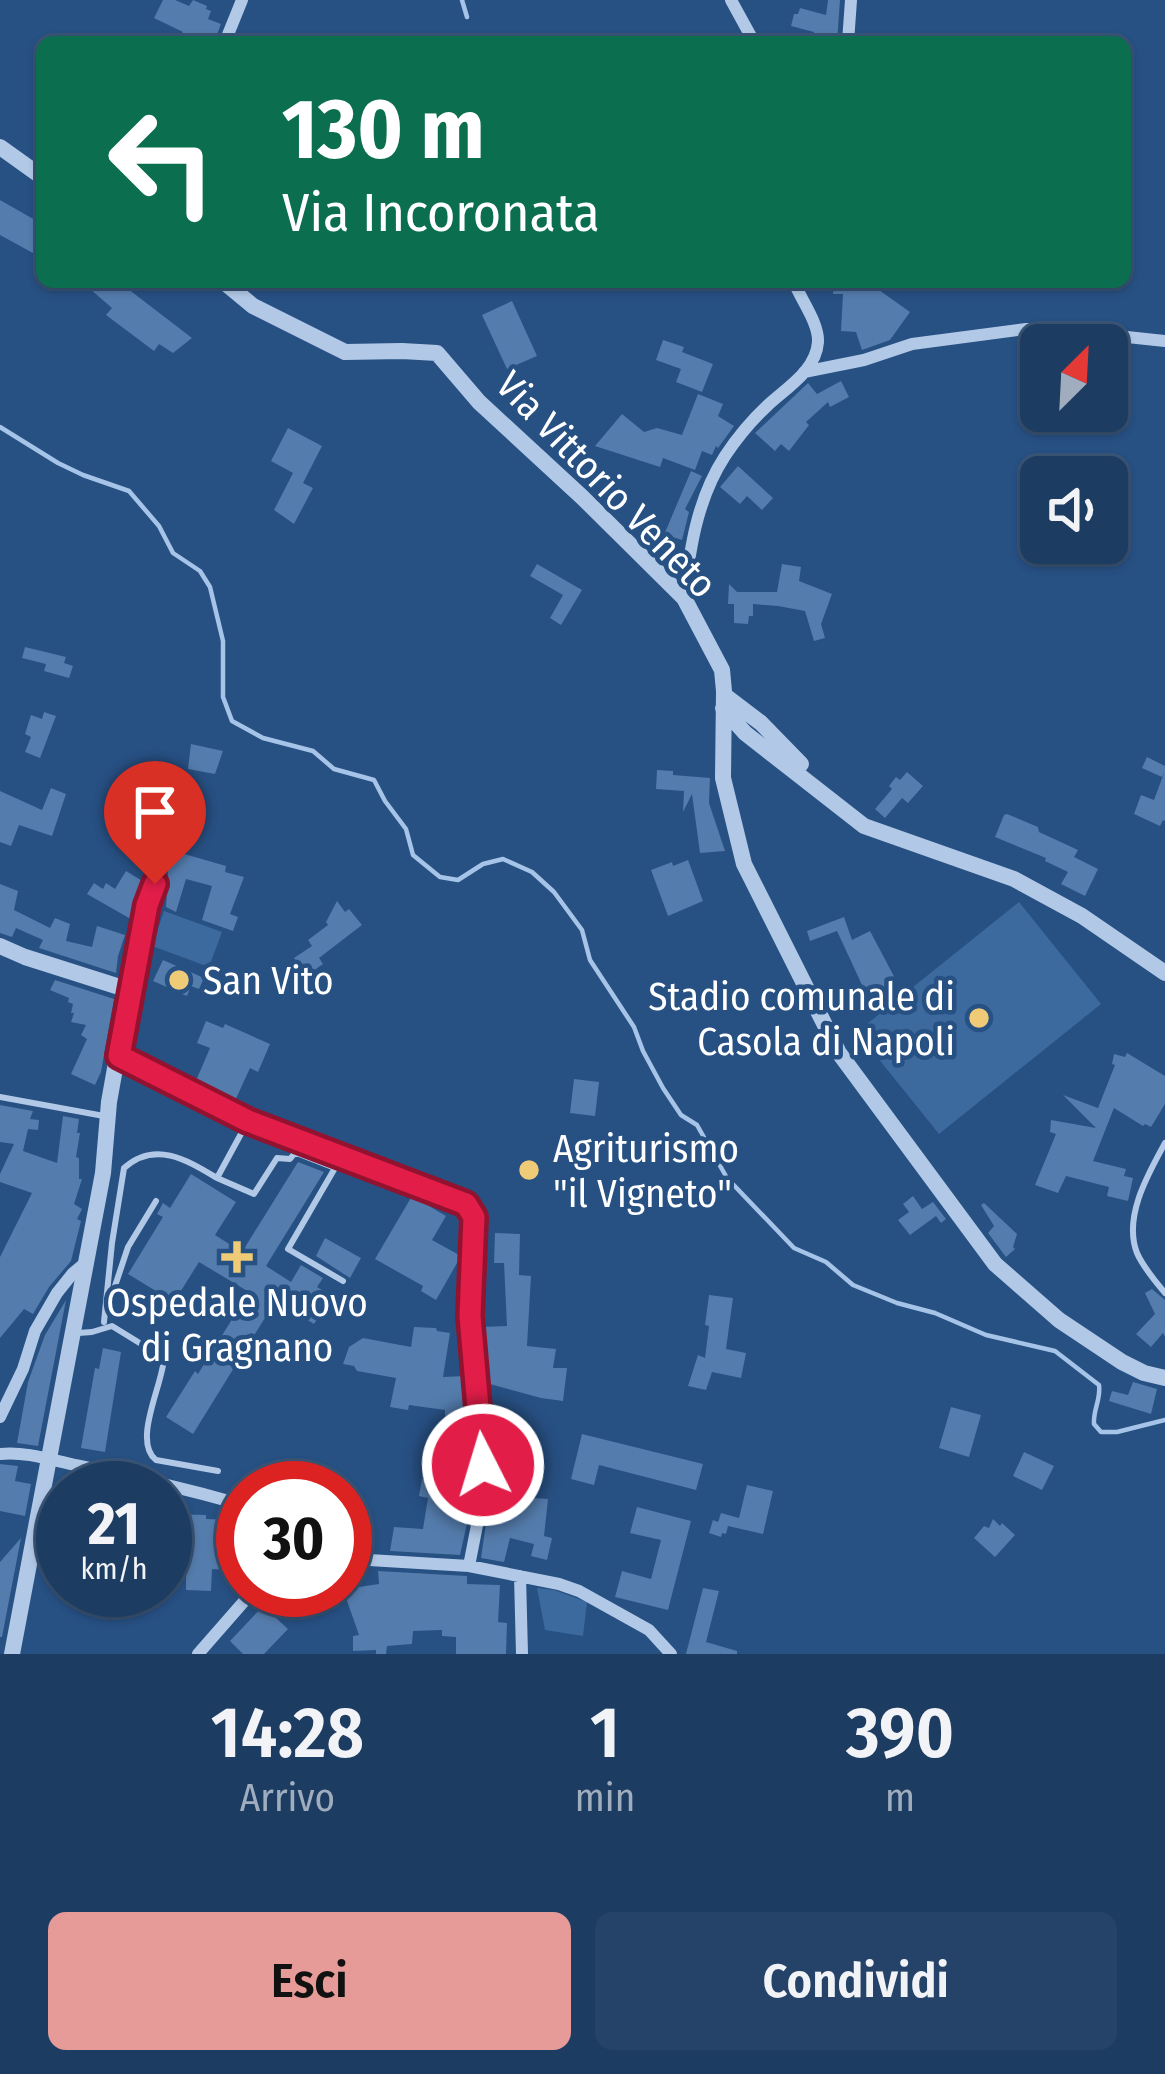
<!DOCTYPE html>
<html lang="it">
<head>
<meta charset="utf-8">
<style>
	body { margin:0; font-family:"Fira Sans Condensed",sans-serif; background:#254368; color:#f1f3f6; height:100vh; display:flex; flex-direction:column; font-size:45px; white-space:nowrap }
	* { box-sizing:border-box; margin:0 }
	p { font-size:39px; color:#a0adbe }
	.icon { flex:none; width:66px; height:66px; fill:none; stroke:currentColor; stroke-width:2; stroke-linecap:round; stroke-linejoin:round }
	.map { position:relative; height:1654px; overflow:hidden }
	.panel { display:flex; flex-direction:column; background:#1d3c62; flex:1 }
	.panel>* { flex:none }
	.top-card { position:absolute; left:36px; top:36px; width:1095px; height:252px; border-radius:18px; box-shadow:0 3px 9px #0004,0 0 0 3px #3b5677; background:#0b6e4f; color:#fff; overflow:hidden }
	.needle { width:78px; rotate:24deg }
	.fabs { position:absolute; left:1020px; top:324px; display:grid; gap:24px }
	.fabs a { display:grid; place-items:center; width:108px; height:108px; border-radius:18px; background:#1d3c62; box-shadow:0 3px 9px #0004,0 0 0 3px #3b5677; font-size:60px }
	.speed { position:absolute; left:36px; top:1461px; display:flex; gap:24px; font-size:60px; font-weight:700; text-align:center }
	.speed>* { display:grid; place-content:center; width:156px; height:156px; border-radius:50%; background:#1d3c62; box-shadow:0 3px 9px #0004,0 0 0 3px #3b5677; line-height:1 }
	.speed small { font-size:30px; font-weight:400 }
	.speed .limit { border:18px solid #d22; background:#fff; color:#111 }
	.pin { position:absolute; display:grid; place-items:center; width:102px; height:102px; color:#fff; margin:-123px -51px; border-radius:50% 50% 50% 0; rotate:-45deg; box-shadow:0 0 12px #0007 }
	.pin .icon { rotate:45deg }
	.me { position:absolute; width:132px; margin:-66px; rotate:355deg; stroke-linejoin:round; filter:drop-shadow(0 0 9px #0008) }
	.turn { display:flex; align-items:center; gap:42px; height:252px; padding:0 48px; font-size:54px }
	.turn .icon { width:156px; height:156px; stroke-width:2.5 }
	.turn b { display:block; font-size:84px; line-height:102px }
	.eta { display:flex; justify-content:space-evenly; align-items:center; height:204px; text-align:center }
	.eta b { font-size:72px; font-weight:600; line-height:84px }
	.primary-button { display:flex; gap:24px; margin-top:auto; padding:24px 48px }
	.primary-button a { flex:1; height:138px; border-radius:18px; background:#e69b98; color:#111; font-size:48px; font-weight:600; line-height:138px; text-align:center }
	.primary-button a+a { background:#254368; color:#f1f3f6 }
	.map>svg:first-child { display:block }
</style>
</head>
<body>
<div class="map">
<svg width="1165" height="1654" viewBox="0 0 1165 1654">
	<rect width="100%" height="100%" fill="#275083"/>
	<!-- green -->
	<path fill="#3c6a9f" d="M1019 902 1101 1004 939 1134 857 1032Z
		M164 911 222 932 209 967 152 946Z
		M537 1588 554 1590 587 1602 583 1636 545 1630Z"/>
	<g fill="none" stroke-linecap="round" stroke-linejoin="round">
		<!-- stream -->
		<path stroke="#a5c4e7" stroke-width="4.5" d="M462 0 467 17
			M0 427 58 463 83 475 129 491 159 526 173 553 200 571 210 587 223 641V697L232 721 263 738 313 751 334 769 374 780 385 801 406 829 413 855 440 877 458 880 483 864 503 859 532 872 554 892 582 930 590 960 634 1027 643 1051 663 1088 681 1115 697 1125 727 1178 794 1248 826 1262 853 1285 897 1303 935 1313 986 1335 1055 1351 1099 1385C1101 1400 1093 1409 1094 1424L1101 1432H1117L1165 1420"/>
	</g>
	<!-- building -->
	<path fill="#547cac" d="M163 0H175L189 6 193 0 207 6 206 9 211 11 208 19 221 24 214 42H175L183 32 154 18Z
		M828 0H840L837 42H813L814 32 791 26 794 14H798L800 8 826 15Z
		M0 200 42 224V258L0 235Z
		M82 282H119L192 338 173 353 159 344 154 351 106 315 112 308Z
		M880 282 879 290 910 312 890 340 862 350 856 332 841 331 843 294H833L834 283Z
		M512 301 537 356 507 369 482 315Z
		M663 340 684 347 682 352 713 364 702 392 676 382 681 369 656 360Z
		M841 381 849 397 830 407 828 402 806 422 809 425 789 451 781 444 775 451 755 433 808 383 817 394Z
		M698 394 723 404 718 416 734 426 718 448 716 446 712 455 702 451 695 470 663 458 660 467 595 446 622 414 644 432 657 428 682 435Z
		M288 428 322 446 303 483 313 488 294 524 274 510 293 473 271 461Z
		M738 466 773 498 762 510 747 496 740 504 720 487Z
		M691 471 702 476 685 509 689 512 682 540 676 538 673 547 661 542Z
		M537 564 582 590 561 625 550 618 563 595 530 576Z
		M782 564 801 567 799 581 832 594 821 624 825 638 814 641 805 611 778 606 753 604V616H749L748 624 734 623V604H728L729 584 737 592H777Z
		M25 647 66 657 64 663 73 666 69 678 44 671 46 664 22 658Z
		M44 712 56 716 40 758 25 752 31 737 25 734 31 715 42 719Z
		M191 744 223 751 215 774 188 769Z
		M1147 757 1165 766V821L1163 820 1160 826 1134 814 1141 795 1154 800 1164 773 1162 777 1142 768Z
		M657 770 673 771V775L710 778 709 803 725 851 700 853 692 794 683 812 684 791 656 789Z
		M907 772 923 786 908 803 902 798 885 818 875 809 892 789 889 786 896 777 900 780Z
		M51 788 66 794 52 836 19 825 11 846 0 842V791L42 810Z
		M1007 814 1038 827 1039 832 1078 850 1074 857 1098 869 1085 896 1061 884 1068 872 1045 861 1046 858 995 837 1004 815Z
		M174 851 226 866 225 872 244 877 230 914 238 917 233 931 202 920 212 886 186 879 176 912 166 907 168 870Z
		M688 860 703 901 668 916 651 870 672 862 673 866Z
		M126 871 144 882 132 905 138 909 136 922 87 894 94 883 103 889 106 883 115 889Z
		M0 884 18 891 14 910 50 928 55 918 70 924 66 941 92 947 97 926 125 935 118 956 116 973 39 948 43 940 16 928 12 937 0 933Z
		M337 901 345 912 349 909 362 925 319 958 323 964 306 976 294 958 312 946 308 940 328 925 326 922Z
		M844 917 852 940 870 931 897 982 874 1002 869 996 841 997 840 986 862 985 837 931 810 941 807 931Z
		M163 960 204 978 199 989 191 986 187 996 153 981Z
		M55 980 114 999 101 1072 95 1085 71 1074 87 1039 81 1035 86 1025 71 1022 74 1013H71L73 1004 68 1002 69 998 50 990Z
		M206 1021 223 1028 225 1024 270 1044 258 1072 250 1068 234 1103 195 1083 210 1048 197 1043Z
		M1127 1053 1165 1076V1104L1151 1127 1145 1124 1143 1126 1114 1108 1093 1161 1126 1169 1124 1176 1133 1178 1128 1201 1107 1196 1109 1187 1066 1176 1058 1193 1035 1185 1056 1134 1050 1132 1051 1120 1096 1128 1063 1095 1098 1108 1115 1065 1112 1064 1114 1054 1125 1057Z
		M574 1079 599 1082 595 1116 570 1113Z
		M0 1105 33 1111 30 1119 39 1120 38 1130 28 1129 23 1151 57 1163 63 1116 79 1119 77 1133H80L76 1157 79 1158V1179H82L74 1204 82 1209 77 1219 81 1221 71 1261 49 1287 33 1314 24 1309 0 1338V1257L32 1193 0 1182V1174L14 1144 0 1142Z
		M298 1162 324 1172 266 1266 291 1282 301 1265 323 1278 317 1287 332 1296 314 1324 276 1300 193 1434 166 1417 195 1371 198 1374 249 1292 199 1262 174 1302 128 1274 163 1217 157 1214 163 1203 170 1208 191 1174 236 1202 215 1235 242 1252Z
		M412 1196 446 1216 432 1240 461 1256 436 1300 421 1291 423 1286 375 1259Z
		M913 1196 922 1209 933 1202 946 1219 941 1223 936 1216 910 1235 898 1220 909 1212 903 1204Z
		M984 1203 1017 1234 1013 1247 1015 1249 1006 1257 988 1233 994 1226 981 1205Z
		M495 1233 520 1234 519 1275 531 1276 527 1346 556 1349 553 1368H567L563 1401 541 1398 486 1383 481 1327 507 1326 504 1263H494Z
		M325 1238 361 1258 350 1278 316 1256Z
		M1152 1289 1165 1300V1337L1163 1333 1151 1347 1136 1334 1155 1314 1145 1293Z
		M709 1295 733 1298 726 1349 746 1353 741 1378 712 1372 706 1390 688 1386 698 1355 705 1358 709 1326 705 1325Z
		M66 1300 38 1446 17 1443 28 1382 45 1335Z
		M414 1327 436 1328 437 1331 450 1333 443 1377 465 1376 470 1434H457L456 1418 445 1416V1410L409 1405 408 1410 390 1407 396 1378 357 1371 354 1366 343 1364 349 1347 363 1338 411 1347Z
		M103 1348 121 1352 105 1452 81 1448 95 1368 99 1369Z
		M1133 1382 1157 1389 1151 1414 1109 1401 1112 1391 1128 1395Z
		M951 1407 981 1415 969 1457 939 1448Z
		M582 1434 703 1464 696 1490 599 1465 594 1485 571 1479Z
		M1024 1452 1054 1466 1042 1490 1013 1476Z
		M523 1454 536 1456 533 1498 548 1499 544 1536 552 1538 547 1560 531 1556 534 1544 510 1538 504 1562 481 1558 491 1489 501 1490 500 1482H519Z
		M472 1456 468 1519 460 1555 390 1551 394 1527 423 1529 428 1498 419 1496 422 1479 459 1488V1480H464V1457Z
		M0 1464 18 1466 15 1481 31 1484 25 1516 0 1511Z
		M747 1485 773 1491 763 1534 728 1526 726 1534 722 1533 721 1537 709 1533 713 1520 718 1522 721 1513 739 1518Z
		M637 1507 691 1521 668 1610 615 1597 622 1571 651 1579 661 1540 630 1533Z
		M169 1514 206 1515V1519L237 1520 236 1537H243V1561L240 1560 239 1566H230V1570L212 1569 211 1591 186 1590V1568L178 1567V1560H165V1516Z
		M993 1519 1000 1526 1002 1523 1015 1535 995 1557 974 1538 984 1526 989 1528Z
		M21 1538 2 1637H0V1562Z
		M345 1561 351 1564 359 1587 379 1584 378 1571 467 1576V1584L500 1585 498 1622 507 1623 506 1654H456V1637L442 1636V1630L413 1631 412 1644 387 1646 386 1654H376V1650L353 1651V1636L359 1635 345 1595Z
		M703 1588 719 1591 706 1642 737 1651V1654H686Z
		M263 1606 288 1629 264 1654H243L230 1641Z"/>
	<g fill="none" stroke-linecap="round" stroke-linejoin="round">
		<!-- service -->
		<path stroke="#b1c9e7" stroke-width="6" d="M130 987 147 905 155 883
			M0 1097 104 1116
			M1165 1143C1148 1174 1123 1217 1137 1253 1143 1267 1155 1281 1165 1293
			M217 1178 254 1194 277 1158 290 1159 294 1154H299L335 1168 288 1249 343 1281
			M108 1307 128 1247 156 1201
			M104 1322 112 1243 124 1168C155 1140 187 1160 217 1178L248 1121
			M78 1333 92 1332 112 1326 164 1358C163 1384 132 1441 156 1460L218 1471"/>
		<!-- minor -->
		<path stroke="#b1c9e7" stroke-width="12" d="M731 0 754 42
			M225 42 242 0
			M848 42 851 0
			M804 372 864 360 912 344 1026 329H1052L1165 341
			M684 598C690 548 697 499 725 456 737 438 751 421 767 406 786 388 816 371 818 342 819 323 801 300 794 282
			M119 1056 244 1120 466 1204 474 1217 470 1316 483 1465 478 1520 469 1566
			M0 1417 23 1369 35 1331 57 1293 73 1273 85 1263
			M0 1454C24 1451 52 1460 75 1465 132 1476 187 1489 243 1505
			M345 1550 369 1560 469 1566 559 1584 579 1591 649 1630 671 1654
			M520 1576 522 1654
			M198 1654 254 1590"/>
		<!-- tertiary -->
		<path stroke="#b1c9e7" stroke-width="16" d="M0 147 42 177
			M224 282 253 306 345 352 402 351 437 353 479 402 582 497 684 598 722 670 724 691 723 778 744 864 839 1053 995 1264 1059 1320 1122 1362 1144 1373 1165 1378
			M724 695 761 723 801 764
			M723 708 745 733 864 826 1014 879 1082 916 1165 973
			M0 946 25 957 129 990 109 1102 103 1173 12 1654"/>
	</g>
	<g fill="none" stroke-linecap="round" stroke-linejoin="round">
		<!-- route casing -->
		<g stroke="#92132f" stroke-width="30">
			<path id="route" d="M155 884 147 905 119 1056 248 1121 466 1204 474 1217 470 1316 483 1465"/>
		</g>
		<!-- route -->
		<use href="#route" stroke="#e11d48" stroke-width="21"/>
	</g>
	<!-- markers -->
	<g fill="#efcb77" stroke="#275083" stroke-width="4.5">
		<circle cx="179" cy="980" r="12"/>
		<circle cx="979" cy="1018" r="12"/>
		<circle cx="529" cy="1170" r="12"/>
		<path d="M231 1239h12v12h12v12h-12v12h-12v-12h-12v-12h12z"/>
	</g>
	<g text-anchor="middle" stroke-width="9" stroke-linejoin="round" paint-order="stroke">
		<!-- street labels -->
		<g font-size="39" fill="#fff" stroke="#275083">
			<text transform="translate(607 484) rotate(46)" y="14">Via Vittorio Veneto</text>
		</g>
		<!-- poi labels -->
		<g font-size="39" fill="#fff" stroke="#275083" text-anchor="start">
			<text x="203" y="994">San Vito</text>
			<text x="955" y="1010" text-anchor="end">Stadio comunale di<tspan x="955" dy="45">Casola di Napoli</tspan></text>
			<text x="553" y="1162">Agriturismo<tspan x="553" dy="45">"il Vigneto"</tspan></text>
			<text x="237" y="1316" text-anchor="middle">Ospedale Nuovo<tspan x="237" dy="45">di Gragnano</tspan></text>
		</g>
	</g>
</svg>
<div class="fabs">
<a><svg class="needle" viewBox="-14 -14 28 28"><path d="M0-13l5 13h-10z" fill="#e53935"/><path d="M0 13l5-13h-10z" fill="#a0adbe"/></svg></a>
<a><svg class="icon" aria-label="sound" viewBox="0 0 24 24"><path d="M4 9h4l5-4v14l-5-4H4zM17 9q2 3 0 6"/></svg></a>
</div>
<div class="speed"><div>21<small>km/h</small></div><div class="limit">30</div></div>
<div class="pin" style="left:155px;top:884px;background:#d93025"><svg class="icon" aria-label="arrive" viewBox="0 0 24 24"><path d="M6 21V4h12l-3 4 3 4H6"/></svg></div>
<svg class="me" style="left:483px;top:1465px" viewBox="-20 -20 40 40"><circle r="17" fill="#e11d48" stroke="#fff" stroke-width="3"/><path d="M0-11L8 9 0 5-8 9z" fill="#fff"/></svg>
<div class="top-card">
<div class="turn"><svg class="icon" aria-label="left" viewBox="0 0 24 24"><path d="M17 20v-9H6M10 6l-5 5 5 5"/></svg><div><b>130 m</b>Via Incoronata</div></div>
</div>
</div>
<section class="panel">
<div class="eta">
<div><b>14:28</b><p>Arrivo</p></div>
<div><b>1</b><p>min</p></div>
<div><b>390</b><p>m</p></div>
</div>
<div class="primary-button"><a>Esci</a><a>Condividi</a></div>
</section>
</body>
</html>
